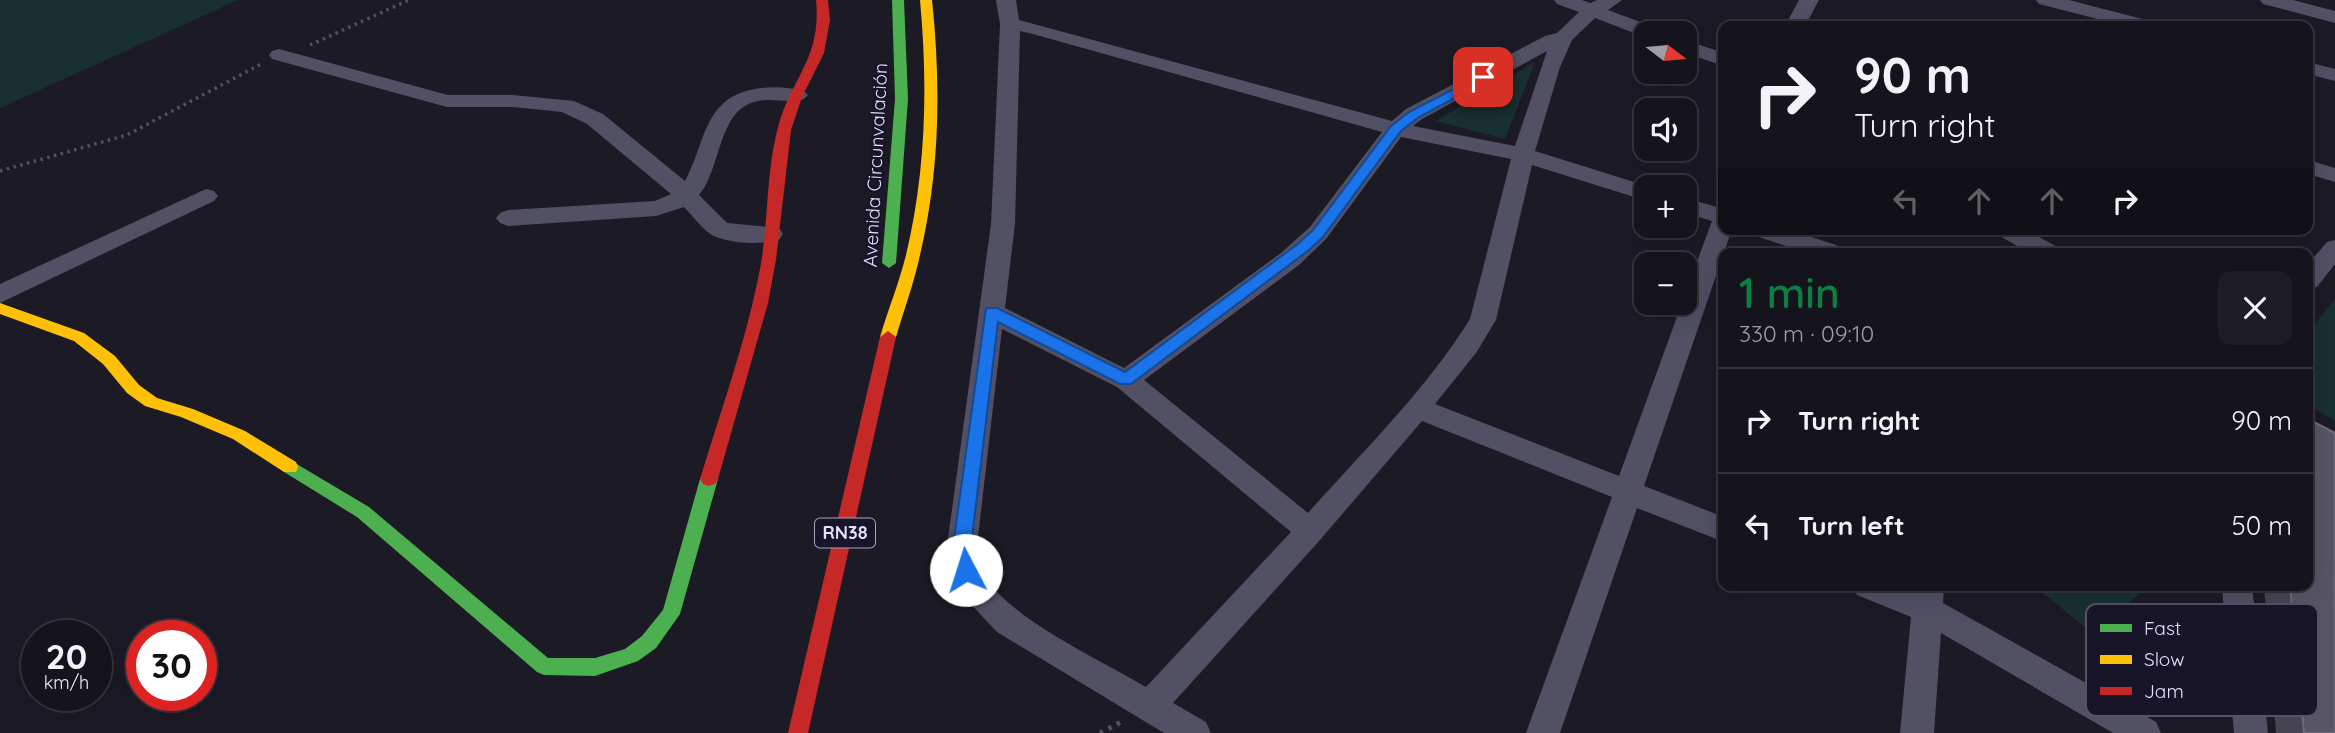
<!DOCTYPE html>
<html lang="en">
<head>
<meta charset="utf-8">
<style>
	body { margin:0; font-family:Quicksand,sans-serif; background:#1e1d25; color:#f1f3f6; height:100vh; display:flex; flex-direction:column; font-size:26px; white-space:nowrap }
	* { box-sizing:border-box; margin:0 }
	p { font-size:23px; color:#9d9ea3 }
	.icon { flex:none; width:38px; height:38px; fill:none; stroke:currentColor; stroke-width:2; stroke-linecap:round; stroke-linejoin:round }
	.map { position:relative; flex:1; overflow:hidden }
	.details { position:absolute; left:1718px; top:248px; width:595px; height:343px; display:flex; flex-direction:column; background:#15141c; border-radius:14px; box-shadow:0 7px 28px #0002,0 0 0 2px #34333b }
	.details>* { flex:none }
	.guide { position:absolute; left:1718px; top:21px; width:595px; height:214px; border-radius:14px; box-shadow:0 7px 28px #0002,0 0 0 2px #34333b; background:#15141c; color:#f1f3f6; overflow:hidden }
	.needle { width:46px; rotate:106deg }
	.controls { position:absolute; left:1634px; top:21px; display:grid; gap:14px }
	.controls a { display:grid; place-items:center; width:63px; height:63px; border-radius:14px; background:#15141c; box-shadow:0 7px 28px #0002,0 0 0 2px #34333b; font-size:35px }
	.speed { position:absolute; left:21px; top:620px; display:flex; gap:14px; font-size:35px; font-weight:700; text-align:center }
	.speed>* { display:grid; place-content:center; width:91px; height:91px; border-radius:50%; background:#15141c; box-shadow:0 7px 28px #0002,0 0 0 2px #34333b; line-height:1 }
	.speed small { font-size:18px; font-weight:400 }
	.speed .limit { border:10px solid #d22; background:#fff; color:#111 }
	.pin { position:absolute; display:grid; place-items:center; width:60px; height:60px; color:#fff; margin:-30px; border-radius:14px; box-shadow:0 4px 10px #0006 }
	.me { position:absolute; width:77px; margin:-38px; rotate:355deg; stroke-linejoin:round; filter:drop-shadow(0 0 5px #0008) }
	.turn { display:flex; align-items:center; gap:24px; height:147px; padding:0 21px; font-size:32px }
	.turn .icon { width:91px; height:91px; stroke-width:2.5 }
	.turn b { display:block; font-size:49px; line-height:60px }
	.lanes { display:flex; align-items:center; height:66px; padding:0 21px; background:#0003; justify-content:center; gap:35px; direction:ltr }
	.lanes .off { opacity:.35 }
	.round { display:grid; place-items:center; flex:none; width:74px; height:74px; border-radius:14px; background:#1e1d25 }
	.head { display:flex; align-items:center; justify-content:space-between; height:119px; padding:0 21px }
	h1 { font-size:42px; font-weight:600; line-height:52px; color:#0b8043 }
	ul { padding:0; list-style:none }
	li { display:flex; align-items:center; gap:21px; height:105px; padding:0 21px; border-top:2px solid #34333b }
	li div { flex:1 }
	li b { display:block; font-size:26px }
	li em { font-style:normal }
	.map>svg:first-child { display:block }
</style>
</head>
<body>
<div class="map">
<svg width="2335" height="733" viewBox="0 0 2335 733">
	<rect width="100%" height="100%" fill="#1c1a25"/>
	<!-- green -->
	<path fill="#193030" d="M0 0H238L0 108Z
		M1535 62 1505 139 1436 121Z
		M2335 299V421L2308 405V332Z
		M2034 586H2127L2139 595 2091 632Z"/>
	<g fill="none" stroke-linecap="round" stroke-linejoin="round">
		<!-- path-far1 -->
		<path stroke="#4c5661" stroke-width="3.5" stroke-dasharray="2.5 4.5" stroke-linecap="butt" d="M310 45 409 0
			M0 171 127 135 263 63"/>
		<!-- path -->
		<path stroke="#4c5661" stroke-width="5" stroke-dasharray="3.5 6" stroke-linecap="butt" d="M1100 733 1123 721"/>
		<!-- street -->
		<path fill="#515065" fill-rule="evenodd" d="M996 0H1016L1019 20 1392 121 1406 109 1545 36 1557 33 1579 12 1557 4 1554 0H1582L1590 3 1597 0H1622L1608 10 1659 29 1662 33H1647V38L1595 18 1572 40 1560 67 1535 151 1650 187H1647V201L1532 165 1496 320 1476 353 1435 404 1619 476 1682 303H1685V294L1712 221 1685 213V198L1724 209V229H1732L1644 486 1724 517V542L1637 508 1560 733H1526L1612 497 1422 421 1320 540 1173 703 1206 722 1211 733H1164L997 632 966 599 951 570 947 546 991 224 1000 24ZM1020 31 1033 34 1382 132 1310 227 1281 253 1124 368 1005 308 1015 224ZM1547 51 1515 146 1413 126 1422 119ZM1401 137 1511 159 1470 319C1426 390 1363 451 1308 513L1144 380 1299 265 1326 239ZM1002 329 1117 387 1291 532 1146 687C1097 658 1023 625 988 582 980 571 979 559 977 546Z
			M1799 0H1819L1805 26H1785Z
			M2036 0H2069L2154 22 2157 26H2125L2039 4Z
			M2260 0H2293L2335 11V23L2263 4Z
			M1685 40 1724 53V66L1685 53Z
			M279 49 448 95H513L574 101 603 114 685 181C706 143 703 98 755 89 770 86 789 87 804 91L808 95 804 99C788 104 771 97 754 102 718 112 721 169 699 195L727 223 779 228 783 234 779 240C760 245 730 244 712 235 702 229 692 215 684 207L656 216 508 226 500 223 496 218 500 213 508 210 655 201 671 194 587 124 562 112 513 107H447L272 59 269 55 272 51Z
			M2308 62 2335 69V81L2308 74Z
			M2308 160 2335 168V182L2308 174Z
			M206 189 214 191 218 196 214 201 0 303V284Z
			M1749 229H1787L1845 248 1848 254H1810L1753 235Z
			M1994 229H2025L2059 248 2062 254H2031L1998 235Z
			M2335 240V264L2317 287 2308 289V264L2327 242Z
			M1853 586H1903L1913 590 1914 586H1944L1943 603 2156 722 2161 733H2113L1941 633 1934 733H1900L1911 617 1857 595Z
			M2222 586H2252L2268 733H2234Z"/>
		<!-- fast -->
		<path fill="#4caf50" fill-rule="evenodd" d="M892 0H904L908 99 896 263 889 268 882 263 895 99Z
			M290 460 369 507 548 658H595L625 649 642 636 663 610 700 479 703 474 709 472 715 474 718 479 680 614 656 648 638 661 595 676 544 675 537 672 357 517 284 472 282 467 284 462Z"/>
		<!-- slow -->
		<path fill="#ffc107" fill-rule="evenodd" d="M920 0H932C941 85 940 171 920 255 914 283 904 310 896 337L888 343 880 337C888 310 899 283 906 255 926 172 928 85 920 0Z
			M0 303 84 333 115 356 139 385 157 398 193 409 245 431 296 462 298 467 296 472H284L233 439 181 417 145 406 127 393 103 364 74 341 0 314Z"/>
		<!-- jam -->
		<path fill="#c62828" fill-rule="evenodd" d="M816 0H828L830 20 824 53 802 97 791 130 776 260 768 303 718 479 715 484 709 486 703 484 700 479C720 413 744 347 758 279 769 230 765 179 777 131 790 78 822 60 816 0Z
			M888 331 896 337 808 733H788L880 337Z"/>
	</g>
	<!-- wall -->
	<path fill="#474553" d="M2264 586H2308L2335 733H2276Z"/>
	<!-- building -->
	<path fill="#585665" stroke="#6e6b7d" stroke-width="2" d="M2308 419 2335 433V733H2304L2290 586H2308Z"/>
	<!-- route -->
	<path fill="#1a73e8" stroke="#114b97" stroke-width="2" d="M1483 74 1489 77 1488 80 1419 117 1401 131 1323 237 1309 250 1131 384H1120L998 322 971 546 975 570 972 575 966 578 960 575 953 546 986 308H997L1125 372 1299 243 1313 230 1391 126 1409 112Z"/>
	<g text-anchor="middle" stroke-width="5" stroke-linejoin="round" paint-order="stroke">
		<!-- shield labels -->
		<rect fill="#18152a" stroke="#a7a4bd" stroke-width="2" x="815" y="518.5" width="60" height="29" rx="5"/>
		<g font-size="18" font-weight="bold" fill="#e4e1fc">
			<text x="845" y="539">RN38</text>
		</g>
		<!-- street labels -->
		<g font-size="19" fill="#e4e1fc" stroke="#18152a">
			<text transform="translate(875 165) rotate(-87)" y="7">Avenida Circunvalación</text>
		</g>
	</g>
	<!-- legend -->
	<rect x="2086" y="604" width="232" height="112" rx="10" fill="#18152a" stroke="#555269" stroke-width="2"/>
	<rect x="2100" y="624" width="32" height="8" fill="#4caf50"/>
	<rect x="2100" y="655" width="32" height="9" fill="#ffc107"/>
	<rect x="2100" y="687" width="32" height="8" fill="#c62828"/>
	<g font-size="19" fill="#e4e1fc">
		<text x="2144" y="635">Fast</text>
		<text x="2144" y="666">Slow</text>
		<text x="2144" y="698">Jam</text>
	</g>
</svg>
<div class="controls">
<a><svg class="needle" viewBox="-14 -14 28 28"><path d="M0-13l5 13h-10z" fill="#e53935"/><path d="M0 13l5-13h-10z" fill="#9d9ea3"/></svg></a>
<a><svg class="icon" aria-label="sound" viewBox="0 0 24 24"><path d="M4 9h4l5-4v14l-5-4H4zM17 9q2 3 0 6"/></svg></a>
<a>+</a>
<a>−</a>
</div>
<div class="speed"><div>20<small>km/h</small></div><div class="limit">30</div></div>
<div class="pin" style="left:1483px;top:77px;background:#d93025"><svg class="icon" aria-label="arrive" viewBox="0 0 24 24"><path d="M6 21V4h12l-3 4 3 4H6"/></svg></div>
<svg class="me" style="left:966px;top:570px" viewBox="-20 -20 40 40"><circle r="19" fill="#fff"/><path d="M0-13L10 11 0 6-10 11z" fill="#1a73e8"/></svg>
<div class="guide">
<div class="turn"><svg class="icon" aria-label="right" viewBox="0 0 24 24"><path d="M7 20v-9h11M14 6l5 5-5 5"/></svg><div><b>90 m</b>Turn right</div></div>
<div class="lanes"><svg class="icon off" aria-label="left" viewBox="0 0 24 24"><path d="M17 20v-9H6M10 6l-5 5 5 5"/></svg><svg class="icon off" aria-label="ahead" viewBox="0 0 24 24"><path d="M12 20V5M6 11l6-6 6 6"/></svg><svg class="icon off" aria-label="ahead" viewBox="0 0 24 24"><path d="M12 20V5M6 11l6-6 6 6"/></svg><svg class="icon" aria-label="right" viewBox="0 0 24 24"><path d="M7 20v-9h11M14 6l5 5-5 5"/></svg></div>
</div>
<section class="details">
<div class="head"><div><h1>1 min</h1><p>330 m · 09:10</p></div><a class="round"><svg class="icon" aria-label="close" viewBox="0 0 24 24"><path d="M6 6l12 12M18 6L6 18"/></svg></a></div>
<ul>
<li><svg class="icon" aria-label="right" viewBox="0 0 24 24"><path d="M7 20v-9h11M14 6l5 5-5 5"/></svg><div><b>Turn right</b></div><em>90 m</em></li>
<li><svg class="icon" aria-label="left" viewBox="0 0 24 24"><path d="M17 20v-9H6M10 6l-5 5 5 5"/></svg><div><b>Turn left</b></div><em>50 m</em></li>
</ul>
</section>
</div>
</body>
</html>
